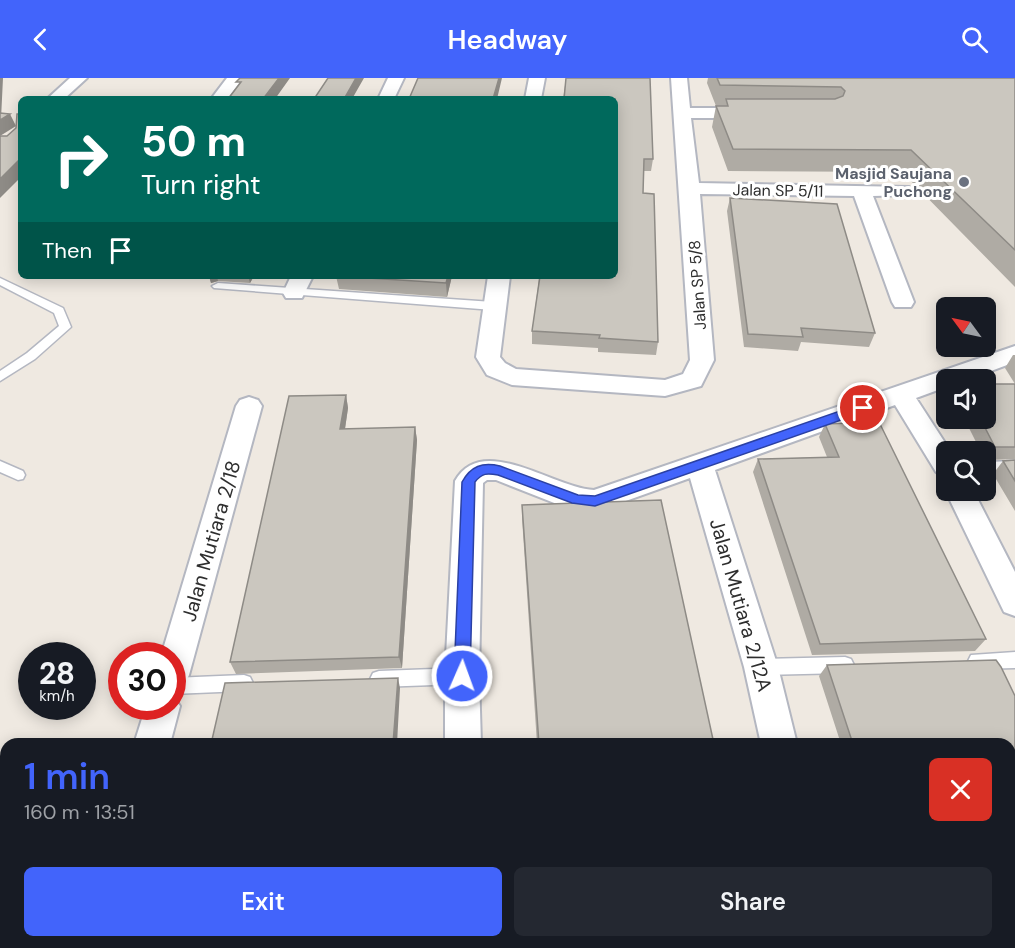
<!DOCTYPE html>
<html lang="en">
<head>
<meta charset="utf-8">
<style>
	body { margin:0; font-family:"DM Sans",sans-serif; background:#242831; color:#f1f3f6; height:100vh; display:flex; flex-direction:column; font-size:22px; white-space:nowrap }
	* { box-sizing:border-box; margin:0 }
	p { font-size:20px; color:#9ea1a6 }
	.icon { flex:none; width:33px; height:33px; fill:none; stroke:currentColor; stroke-width:2; stroke-linecap:round; stroke-linejoin:round }
	.map { position:relative; flex:1; overflow:hidden }
	.panel { position:absolute; left:0px; top:660px; width:1016px; height:210px; display:flex; flex-direction:column; background:#171b24; border-radius:18px 18px 0 0; box-shadow:0 3px 15px #0003 }
	.panel>* { flex:none }
	.guide { position:absolute; left:18px; top:18px; width:600px; height:183px; border-radius:9px; box-shadow:0 3px 15px #0003; background:#00695c; color:#fff; overflow:hidden }
	.needle { width:39px; rotate:303deg }
	.tools { position:absolute; left:936px; top:219px; display:grid; gap:12px }
	.tools a { display:grid; place-items:center; width:60px; height:60px; border-radius:9px; background:#171b24; box-shadow:0 3px 15px #0003; font-size:30px }
	.speed { position:absolute; left:18px; top:564px; display:flex; gap:12px; font-size:30px; font-weight:700; text-align:center }
	.speed>* { display:grid; place-content:center; width:78px; height:78px; border-radius:50%; background:#171b24; box-shadow:0 3px 15px #0003; line-height:1 }
	.speed small { font-size:15px; font-weight:400 }
	.speed .limit { border:9px solid #d22; background:#fff; color:#111 }
	.pin { position:absolute; display:grid; place-items:center; width:51px; height:51px; color:#fff; margin:-26px; border:3px solid #fff; border-radius:50%; box-shadow:0 2px 6px #0007 }
	.me { position:absolute; width:66px; margin:-33px; rotate:2deg; stroke-linejoin:round; filter:drop-shadow(0 0 4px #0008) }
	.turn { display:flex; align-items:center; gap:21px; height:126px; padding:0 24px; font-size:27px }
	.turn .icon { width:78px; height:78px; stroke-width:2.5 }
	.turn b { display:block; font-size:42px; line-height:51px }
	.then { display:flex; align-items:center; height:57px; padding:0 24px; background:#0003; gap:12px; font-size:22px }
	.round { display:grid; place-items:center; flex:none; width:63px; height:63px; border-radius:9px; background:#242831 }
	.summary { display:flex; align-items:center; justify-content:space-between; height:102px; padding:0 24px }
	h1 { font-size:36px; font-weight:600; line-height:45px; color:#4264fb }
	.button { display:flex; gap:12px; margin-top:auto; padding:12px 24px }
	.button a { flex:1; height:69px; border-radius:9px; background:#4264fb; color:#fff; font-size:24px; font-weight:600; line-height:69px; text-align:center }
	.button a+a { background:#242831; color:#f1f3f6 }
	header { display:flex; justify-content:space-between; align-items:center; height:78px; padding:0 24px; background:#4264fb; color:#fff; font-size:27px; font-weight:600 }
	.map>svg:first-child { display:block }
</style>
</head>
<body>
<header><svg class="icon" aria-label="back" viewBox="0 0 24 24"><path d="M15 5l-7 7 7 7"/></svg>Headway<svg class="icon" aria-label="search" viewBox="0 0 24 24"><circle cx="10" cy="10" r="6"/><path d="M15 15l6 6"/></svg></header>
<div class="map">
<svg width="1015" height="870" viewBox="0 0 1015 870">
	<rect width="100%" height="100%" fill="#efe9e1"/>
	<g fill="none" stroke-linecap="round" stroke-linejoin="round">
		<!-- service casing -->
		<g stroke="#b4b7c1" stroke-width="3">
			<path id="service" d="M0 200 63 230 71 249 35 281 0 303V293L27 275 59 248 54 235 0 207Z
				M218 205 493 224 499 228 493 232 214 210 212 208Z
				M0 383 23 393 25 397 23 401 18 402 0 394Z
				M1015 383V393L986 394V384Z
				M1015 574V590L977 591 971 589 968 583 971 577Z
				M845 579 851 581 854 587 851 593 845 595 761 597 755 595 752 589 755 583 761 581Z
				M462 590 468 592 471 598 468 604 462 606 379 609 373 607 370 601 373 595 379 593Z
				M244 597 250 599 253 605 250 611 244 613 172 616V600Z"/>
		</g>
		<!-- minor casing -->
		<g stroke="#b4b7c1" stroke-width="4">
			<path id="minor" d="M70 0H87L64 21H47Z
				M227 0H243L227 21H211Z
				M388 0H404L394 21H378Z
				M529 0H545L541 21H525Z
				M671 0H687L690 30H752L760 35 752 40H691L699 105 909 109 911 113 909 117 873 118 914 224 911 229H895L892 224 854 118 700 116 714 282 701 308 665 318 512 307 487 297 476 279 488 198H510L500 279 505 285 516 291 665 302 683 296 690 282Z
				M291 198H313L302 220H286L283 215Z
				M1015 268V284L967 302H946V309L916 320 951 374H946V397L936 394 895 327 715 392 778 589 797 666H761L744 589 690 400 595 434 567 430 496 402H487L483 405 479 598 481 666H445V598L455 403C482 354 553 410 594 412Z
				M249 319 258 322 262 328 189 597 184 608 172 612V578H161L236 328 240 322Z
				M946 409V412H973L1015 494V538L1004 534 945 412Z
				M172 616 180 628 170 666H134L146 628H172Z
				M76 864H118L117 870H75Z
				M444 864H486V870H444Z
				M804 864H846L847 870H805Z"/>
		</g>
		<!-- service -->
		<use href="#service" fill="#fff" fill-rule="evenodd"/>
		<!-- minor -->
		<use href="#minor" fill="#fff" fill-rule="evenodd"/>
	</g>
	<!-- wall -->
	<path fill="#afaba4" d="M566 0 653 81 651 93H644L643 115 658 264 656 277 598 274V270L532 266V253Z
		M708 0H1015V209L902 94 728 93 712 49 716 28 707 5Z
		M730 120 875 255 869 269 801 264 798 273 744 269 727 133Z
		M209 198H254L250 205 218 203 211 205Z
		M336 198H452L447 219 339 211Z
		M1013 277H1015V381L986 382V374H981L964 340H986L1015 306 1005 290Z
		M346 317 348 330 345 351 415 349 417 362 402 590 236 596 230 584Z
		M825 346 986 561 975 573 812 577 753 394 758 381 827 379 819 359Z
		M1015 382V433L993 396 1003 383Z
		M522 427 714 666H537L522 440Z
		M996 582 1001 589 1015 618V870H907L905 864H1010V666H841L819 598 827 587Z
		M169 864H384V870H284L285 864 177 869Z"/>
	<!-- shaded-wall -->
	<path fill="#8e8b86" d="M0 0H3L1 41 10 36 16 48 0 58Z
		M279 0H290L275 21H263Z
		M356 0H364L352 21H344Z
		M499 0H502L497 21H493Z
		M21 80V99L0 120V101Z
		M209 198H217L218 203 211 205Z
		M248 198H254L250 205Z
		M448 198H452L447 219 446 205Z
		M346 317 348 330 343 364 340 351Z
		M415 349 417 362 402 590 399 579Z
		M398 600 400 610 397 666H393Z
		M380 864H384V870H380Z"/>
	<!-- building -->
	<path fill="#cbc7bf" stroke="#8e8b86" stroke-width="1.5" d="M240 0H279L263 21H228L241 4H236Z
		M328 0H356L344 21H314Z
		M418 0H499L493 21H409Z
		M566 0H650L653 81H644L643 115 654 116 658 264 599 260 600 257 532 253 540 198H615V21H564Z
		M717 0H1015V172L911 72 733 71 716 28H728L726 21H835L843 18 845 13 841 9 720 7Z
		M0 35 10 36 0 42Z
		M17 36H21V80L0 101V58H7L16 50Z
		M730 120 837 126 875 255 801 250 803 259 748 256Z
		M337 198H448L446 205Z
		M986 306H1015V369H995L980 340H986Z
		M346 317 340 351 415 349 399 579 230 584 289 318Z
		M879 344 986 561 820 566 758 381 839 379 825 346Z
		M1015 382V403L1003 383Z
		M661 422 714 666H539L522 427Z
		M996 582 1001 589 1015 618V870H921L919 864H1010V666H853L827 587Z
		M398 600 393 666H211L225 605Z
		M285 864H380V870H284Z
		M552 864H757L759 870H553Z"/>
	<!-- route -->
	<path fill="#4264fb" stroke="#2b41a3" stroke-width="1.5" d="M863 325 867 327V333L595 428 572 425 498 397C487 395 482 395 475 404L470 598 468 604 462 606 456 604 454 598 462 404C471 388 482 384 500 388L578 417 595 418Z"/>
	<!-- markers -->
	<circle fill="#6b7280" stroke="#fff" stroke-width="2" cx="964" cy="104" r="6"/>
	<g text-anchor="middle" stroke-width="6" stroke-linejoin="round" paint-order="stroke">
		<!-- far-worship labels -->
		<g font-size="16" font-weight="bold" fill="#5b616d" stroke="#fff" text-anchor="end">
			<text x="952" y="101">Masjid Saujana<tspan x="952" dy="18">Puchong</tspan></text>
		</g>
		<!-- far-street labels -->
		<g font-size="16" fill="#2e2e2e" stroke="#fff">
			<text transform="translate(778 112) rotate(1)" y="6">Jalan SP 5/11</text>
			<text transform="translate(697 207) rotate(-94)" y="6">Jalan SP 5/8</text>
		</g>
		<!-- street labels -->
		<g font-size="20" fill="#2e2e2e" stroke="#fff">
			<text transform="translate(211 463) rotate(-74)" y="7">Jalan Mutiara 2/18</text>
			<text transform="translate(741 527) rotate(74)" y="7">Jalan Mutiara 2/12A</text>
		</g>
	</g>
</svg>
<div class="tools">
<a><svg class="needle" viewBox="-14 -14 28 28"><path d="M0-13l5 13h-10z" fill="#e53935"/><path d="M0 13l5-13h-10z" fill="#9ea1a6"/></svg></a>
<a><svg class="icon" aria-label="sound" viewBox="0 0 24 24"><path d="M4 9h4l5-4v14l-5-4H4zM17 9q2 3 0 6"/></svg></a>
<a><svg class="icon" aria-label="search" viewBox="0 0 24 24"><circle cx="10" cy="10" r="6"/><path d="M15 15l6 6"/></svg></a>
</div>
<div class="speed"><div>28<small>km/h</small></div><div class="limit">30</div></div>
<div class="pin" style="left:863px;top:330px;background:#d93025"><svg class="icon" aria-label="arrive" viewBox="0 0 24 24"><path d="M6 21V4h12l-3 4 3 4H6"/></svg></div>
<svg class="me" style="left:462px;top:598px" viewBox="-20 -20 40 40"><circle r="17" fill="#4264fb" stroke="#fff" stroke-width="3"/><path d="M0-11L8 9 0 5-8 9z" fill="#fff"/></svg>
<div class="guide">
<div class="turn"><svg class="icon" aria-label="right" viewBox="0 0 24 24"><path d="M7 20v-9h11M14 6l5 5-5 5"/></svg><div><b>50 m</b>Turn right</div></div>
<div class="then">Then<svg class="icon" aria-label="arrive" viewBox="0 0 24 24"><path d="M6 21V4h12l-3 4 3 4H6"/></svg></div>
</div>
<section class="panel">
<div class="summary"><div><h1>1 min</h1><p>160 m · 13:51</p></div><a class="round" style="background:#d93025;color:#fff"><svg class="icon" aria-label="close" viewBox="0 0 24 24"><path d="M6 6l12 12M18 6L6 18"/></svg></a></div>
<div class="button"><a>Exit</a><a>Share</a></div>
</section>
</div>
</body>
</html>
